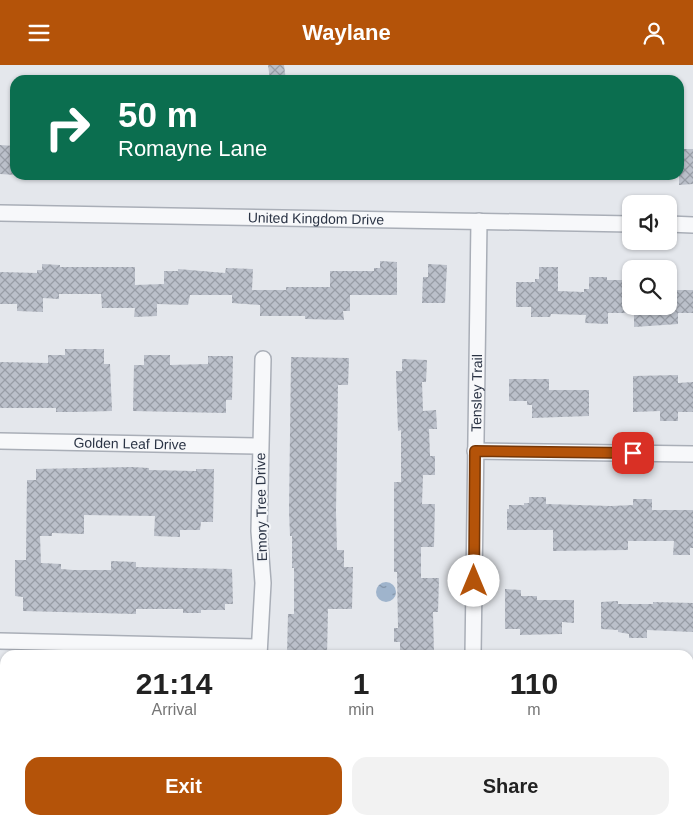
<!DOCTYPE html>
<html lang="en">
<head>
<meta charset="utf-8">
<style>
	body { margin:0; font-family:Helvetica,sans-serif; background:#f2f2f2; color:#222; height:100vh; display:flex; flex-direction:column; font-size:19px; white-space:nowrap }
	* { box-sizing:border-box; margin:0 }
	p { font-size:16px; color:#767676 }
	.icon { flex:none; width:28px; height:28px; fill:none; stroke:currentColor; stroke-width:2; stroke-linecap:round; stroke-linejoin:round }
	.map { position:relative; flex:1; overflow:hidden }
	.panel { position:absolute; left:0px; top:585px; width:694px; height:175px; display:flex; flex-direction:column; background:#fff; border-radius:15px 15px 0 0; box-shadow:0 1px 4px #0004 }
	.panel>* { flex:none }
	.top-card { position:absolute; left:10px; top:10px; width:674px; height:105px; border-radius:15px; box-shadow:0 1px 4px #0004; background:#0b6e4f; color:#fff; overflow:hidden }
	.controls { position:absolute; left:622px; top:130px; display:grid; gap:10px }
	.controls a { display:grid; place-items:center; width:55px; height:55px; border-radius:10px; background:#fff; box-shadow:0 1px 4px #0004; font-size:25px }
	.pin { position:absolute; display:grid; place-items:center; width:42px; height:42px; color:#fff; margin:-21px; border-radius:10px; box-shadow:0 2px 8px #0006 }
	.me { position:absolute; width:55px; margin:-28px; rotate:0deg; stroke-linejoin:round; filter:drop-shadow(0 0 4px #0008) }
	.turn { display:flex; align-items:center; gap:18px; height:105px; padding:0 25px; font-size:22px }
	.turn .icon { width:65px; height:65px; stroke-width:2.5 }
	.turn b { display:block; font-size:35px; line-height:42px }
	.eta { display:flex; justify-content:space-evenly; align-items:center; height:85px; text-align:center }
	.eta b { font-size:30px; font-weight:800; line-height:35px }
	.button { display:flex; gap:10px; margin-top:auto; padding:10px 25px }
	.button a { flex:1; height:58px; border-radius:15px; background:#b45309; color:#fff; font-size:20px; font-weight:800; line-height:58px; text-align:center }
	.button a+a { background:#f2f2f2; color:#222 }
	header { display:flex; justify-content:space-between; align-items:center; height:65px; padding:0 25px; background:#b45309; color:#fff; font-size:22px; font-weight:800 }
	.map>svg:first-child { display:block }
</style>
</head>
<body>
<header><svg class="icon" aria-label="menu" viewBox="0 0 24 24"><path d="M4 6h16M4 12h16M4 18h16"/></svg>Waylane<svg class="icon" aria-label="person" viewBox="0 0 24 24"><circle cx="12" cy="8" r="4"/><path d="M4 21q1-7 8-7t8 7"/></svg></header>
<div class="map">
<svg width="693" height="760" viewBox="0 0 693 760">
	<defs>
		<pattern id="water-ripples" width="26" height="14" patternUnits="userSpaceOnUse" patternTransform="scale(1.25)"><rect width="26" height="14" fill="#9fb4cc"/><path d="M2 4q2-2 4 0t4 0M15 11q2-2 4 0t4 0" fill="none" stroke="#8293a7"/></pattern>
		<pattern id="building-cross-hatch" width="8" height="8" patternUnits="userSpaceOnUse" patternTransform="scale(1.25)"><rect width="8" height="8" fill="#bbc0ca"/><path d="M0 0l8 8M0 8l8-8" fill="none" stroke="#989da6"/></pattern>
	</defs>
	<rect width="100%" height="100%" fill="#e4e7ec"/>
	<!-- green -->
	<path fill="#c9d6c5" d="M263 755H348L354 756V760H261Z"/>
	<!-- water -->
	<path fill="url(#water-ripples)" d="M376 527a10 10 0 1 1 20 0a10 10 0 1 1-20 0Z"/>
	<!-- building -->
	<path fill="url(#building-cross-hatch)" d="M268 0H284L286 15H270Z
		M0 80 15 81V110L0 109Z
		M679 84H693V119L679 120Z
		M380 196 397 197V230H350V246H343L344 255 305 254V251H260V240L232 238V230H190L188 240 157 239V251L134 252 135 243H102L101 229H59V234L43 233V247L17 246V239H0V207L37 208V205H42V199L60 200V202H135V220L164 219V206H178V204L225 208 226 203 253 204 252 225H286V222H330V206H374V203H380Z
		M428 199 447 200 445 238H422L423 212H428Z
		M539 202H558V226L584 227V224H589V212H607V215H631V248H608V259L585 258 586 250 551 249 550 252H531V242H516V217H535V214H539Z
		M669 225H693V248H678V259L634 262V241H669Z
		M65 284H104V299H110L112 346 73 347H56V343H0V297L48 298V290H65Z
		M144 290H170V300L208 299V291H233L232 335H226V348L133 346 134 300H144Z
		M291 292 349 293 348 320H338L336 447 337 485H344V502H353L352 544H328L327 590H287L288 549H294V503H292V471H290L289 446Z
		M402 294 427 295 426 317H422L423 346 436 345 437 364H429L430 391H435V410H423L422 439H435L434 482H421V513H439L438 547H433L434 590H400V577H394V563H398L397 507H394V417H401V365L398 366 396 306H402Z
		M678 310V318L693 317V347H678V356H660V346L633 347V311Z
		M509 314H549V325H589V351L532 353V340H527V336H509Z
		M132 402 149 403V405L196 406V404H214L213 457H201L200 465H180V472L154 471 155 451 84 450V469L52 468V471H40L41 498 61 499V504L73 505H111V496L136 497V502L232 504 233 539H225V545H201V548H183V544H136V549L23 546V532L15 531V495H26L27 415H36V404Z
		M529 432H546V439L611 441 633 440V434H652V445H693V483H690V490H673L674 476H628V485L553 486V465H507V444H509V440H524V438H529Z
		M505 524 521 525V531H537V535H574V558L562 557V569L520 570V564H505Z
		M618 536V539H653V537L693 538V567L647 565V573H629V569L618 567V565L601 564V537Z"/>
	<g fill="none" stroke-linecap="round" stroke-linejoin="round">
		<!-- minor casing -->
		<g stroke="#a9aeb7" stroke-width="18">
			<g id="minor">
				<path id="s1" d="M0 148 631 159"/>
				<path d="M669 159 693 160"/>
				<path id="s2" d="M0 376 260 381"/>
				<path d="M475 386 693 389"/>
				<path d="M0 576 259 582"/>
				<path d="M259 590 263 518 259 466 263 294"/>
				<path id="s3" d="M473 590 479 156"/>
				<path d="M689 603H693"/>
				<path d="M229 760 230 755"/>
				<path d="M458 760V755"/>
				<path d="M660 760V755"/>
			</g>
		</g>
		<!-- minor -->
		<use href="#minor" stroke="#f7f8fa" stroke-width="15"/>
	</g>
	<g fill="none" stroke-linecap="round" stroke-linejoin="round">
		<!-- route casing -->
		<g stroke="#753606" stroke-width="12">
			<path id="route" d="M474 516 475 386 633 388"/>
		</g>
		<!-- route -->
		<use href="#route" stroke="#b45309" stroke-width="9"/>
	</g>
	<g text-anchor="middle" stroke-width="4" stroke-linejoin="round" paint-order="stroke">
		<!-- street labels -->
		<g font-size="14" fill="#2b3445" stroke="#f4f6f9">
			<text dy="5" stroke="none"><textPath href="#s1" startOffset="316">United Kingdom Drive</textPath></text>
			<text dy="5" stroke="none"><textPath href="#s3" startOffset="262">Tensley Trail</textPath></text>
			<text dy="5" stroke="none"><textPath href="#s2" startOffset="130">Golden Leaf Drive</textPath></text>
			<text transform="translate(261 442) rotate(-91)" y="5">Emory Tree Drive</text>
		</g>
	</g>
</svg>
<div class="controls">
<a><svg class="icon" aria-label="sound" viewBox="0 0 24 24"><path d="M4 9h4l5-4v14l-5-4H4zM17 9q2 3 0 6"/></svg></a>
<a><svg class="icon" aria-label="search" viewBox="0 0 24 24"><circle cx="10" cy="10" r="6"/><path d="M15 15l6 6"/></svg></a>
</div>
<div class="pin" style="left:633px;top:388px;background:#d93025"><svg class="icon" aria-label="arrive" viewBox="0 0 24 24"><path d="M6 21V4h12l-3 4 3 4H6"/></svg></div>
<svg class="me" style="left:474px;top:516px" viewBox="-20 -20 40 40"><circle r="19" fill="#fff"/><path d="M0-13L10 11 0 6-10 11z" fill="#b45309"/></svg>
<div class="top-card">
<div class="turn"><svg class="icon" aria-label="right" viewBox="0 0 24 24"><path d="M7 20v-9h11M14 6l5 5-5 5"/></svg><div><b>50 m</b>Romayne Lane</div></div>
</div>
<section class="panel">
<div class="eta">
<div><b>21:14</b><p>Arrival</p></div>
<div><b>1</b><p>min</p></div>
<div><b>110</b><p>m</p></div>
</div>
<div class="button"><a>Exit</a><a>Share</a></div>
</section>
</div>
</body>
</html>
